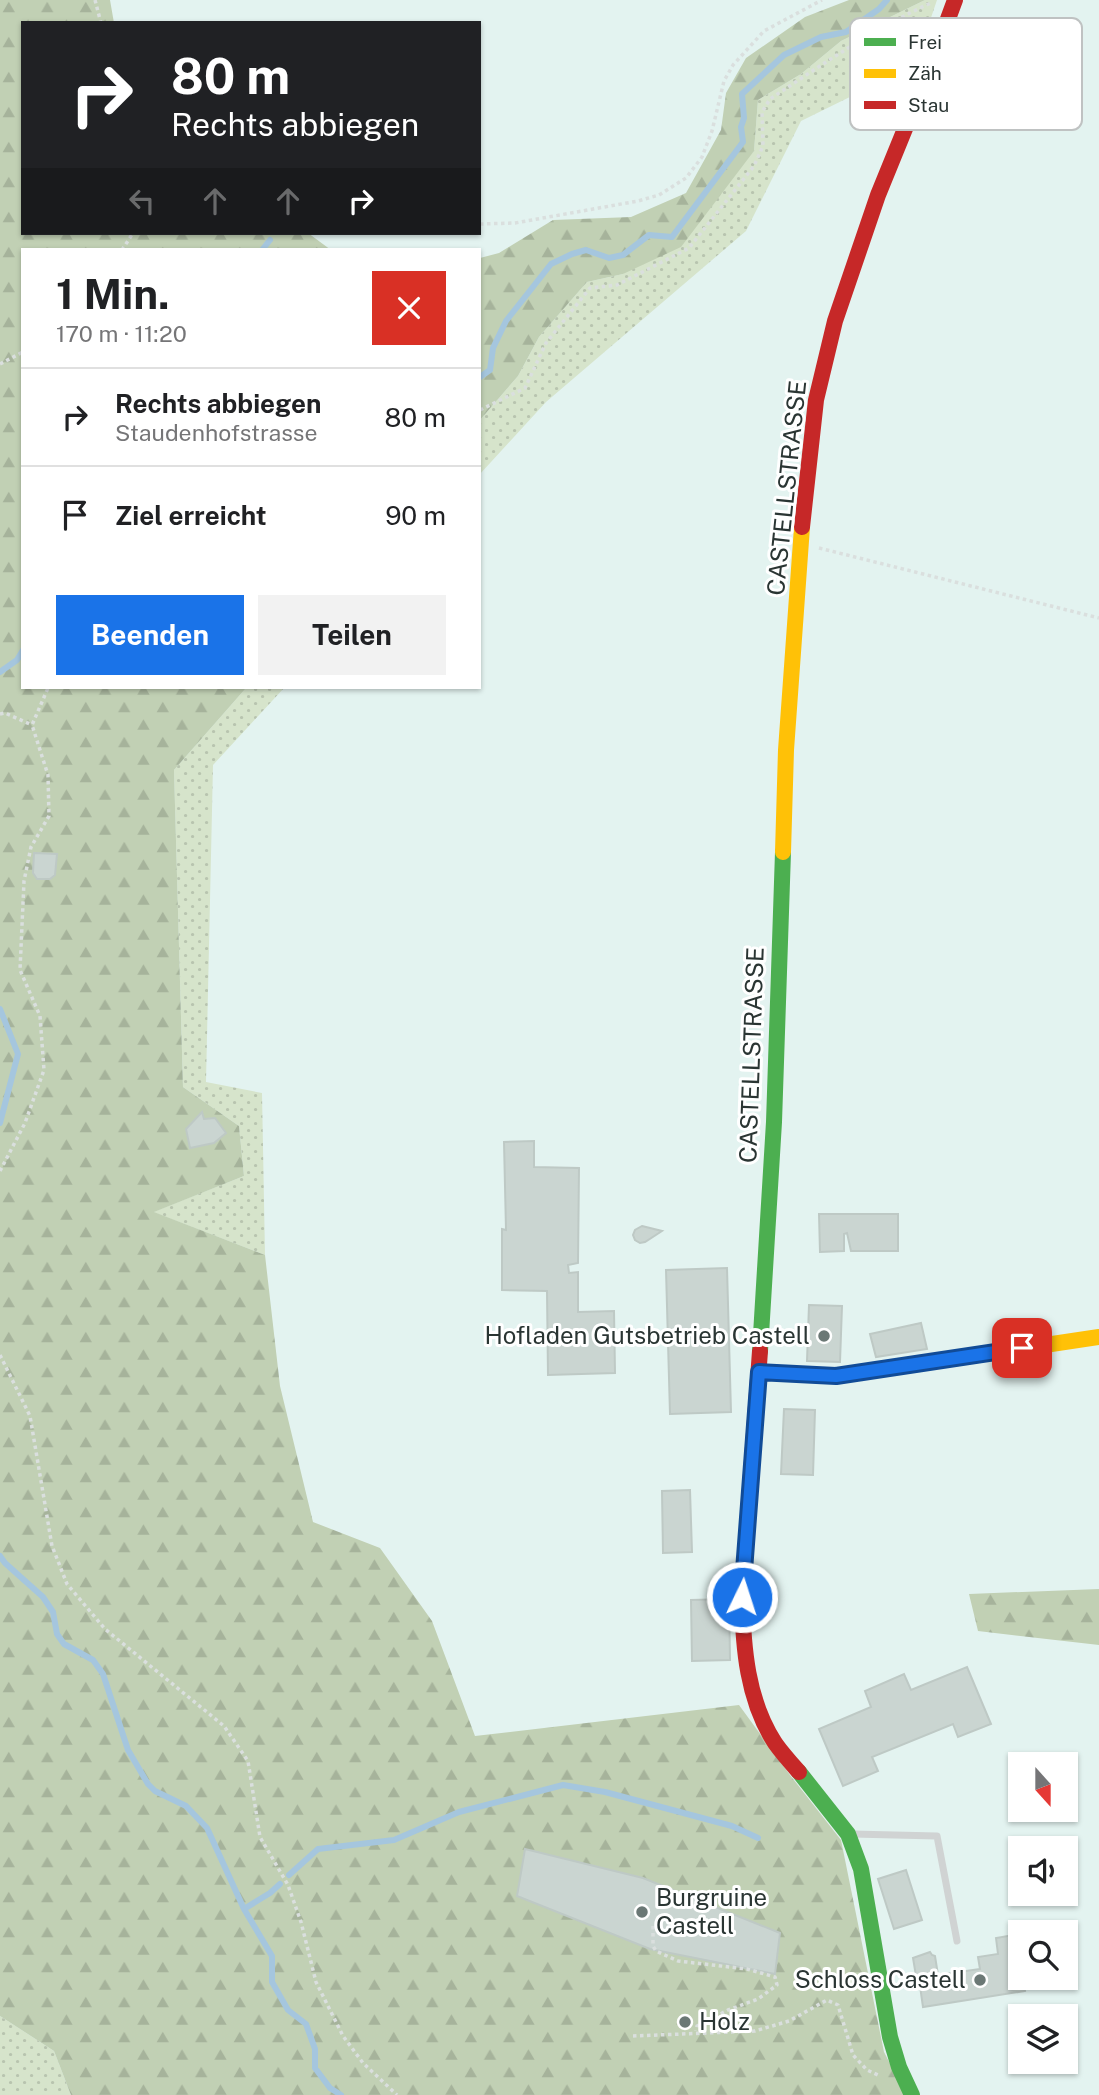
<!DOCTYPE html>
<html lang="de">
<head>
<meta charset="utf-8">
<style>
	body { margin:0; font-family:"Public Sans",sans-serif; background:#f2f2f2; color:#202124; height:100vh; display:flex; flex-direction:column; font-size:26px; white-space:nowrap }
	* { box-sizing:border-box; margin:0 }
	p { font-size:23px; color:#757577 }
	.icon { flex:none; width:38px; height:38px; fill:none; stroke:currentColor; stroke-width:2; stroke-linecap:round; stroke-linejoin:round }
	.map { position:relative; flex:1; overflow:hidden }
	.drawer { position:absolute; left:21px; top:248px; width:460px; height:441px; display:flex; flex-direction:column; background:#fff; border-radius:0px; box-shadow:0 2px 5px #0004 }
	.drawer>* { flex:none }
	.banner { position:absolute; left:21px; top:21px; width:460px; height:214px; border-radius:0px; box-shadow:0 2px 5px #0004; background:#202124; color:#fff; overflow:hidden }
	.needle { width:46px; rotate:159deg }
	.buttons { position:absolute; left:1008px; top:1752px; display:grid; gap:14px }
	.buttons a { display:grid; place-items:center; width:70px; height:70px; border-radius:0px; background:#fff; box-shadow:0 2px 5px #0004; font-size:35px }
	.pin { position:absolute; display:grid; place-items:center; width:60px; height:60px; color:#fff; margin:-30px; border-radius:14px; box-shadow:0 4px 10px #0006 }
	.me { position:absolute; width:77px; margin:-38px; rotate:4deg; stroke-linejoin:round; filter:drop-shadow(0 0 5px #0008) }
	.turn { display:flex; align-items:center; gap:24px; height:147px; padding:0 35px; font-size:32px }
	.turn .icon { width:91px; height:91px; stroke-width:2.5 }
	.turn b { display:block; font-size:49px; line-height:60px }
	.lanes { display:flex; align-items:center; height:66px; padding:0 35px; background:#0003; justify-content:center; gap:35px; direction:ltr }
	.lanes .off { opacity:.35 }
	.round { display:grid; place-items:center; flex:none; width:74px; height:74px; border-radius:0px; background:#f2f2f2 }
	.head { display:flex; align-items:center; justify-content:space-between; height:119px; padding:0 35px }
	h1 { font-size:42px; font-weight:700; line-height:52px }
	.primary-button { display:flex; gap:14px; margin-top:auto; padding:14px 35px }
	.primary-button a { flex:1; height:80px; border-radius:0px; background:#1a73e8; color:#fff; font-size:28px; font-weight:700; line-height:80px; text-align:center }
	.primary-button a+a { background:#f2f2f2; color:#202124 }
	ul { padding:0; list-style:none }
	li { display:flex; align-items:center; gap:21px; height:98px; padding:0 35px; border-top:2px solid #e0e0e0 }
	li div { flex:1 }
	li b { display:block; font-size:26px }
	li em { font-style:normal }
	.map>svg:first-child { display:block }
</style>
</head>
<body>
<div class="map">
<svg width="1099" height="2095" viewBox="0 0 1099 2095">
	<defs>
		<pattern id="grass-dots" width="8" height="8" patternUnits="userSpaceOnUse" patternTransform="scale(1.75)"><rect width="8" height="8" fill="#d6e4cb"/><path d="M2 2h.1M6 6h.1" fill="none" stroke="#b8c4af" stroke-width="1.8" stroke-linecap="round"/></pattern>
		<pattern id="forest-firs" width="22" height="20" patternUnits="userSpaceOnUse" patternTransform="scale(1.75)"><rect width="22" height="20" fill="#c1d0b4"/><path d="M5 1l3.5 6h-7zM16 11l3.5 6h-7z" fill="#a6b39b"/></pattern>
	</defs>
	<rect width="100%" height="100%" fill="#e3f3f0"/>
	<!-- grass -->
	<path fill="url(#grass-dots)" d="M925 0H937L915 65 801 121 746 231 546 402 480 474V420L518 376 539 337 587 282 623 274 754 151 758 100 801 74 841 41Z
		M246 688H284L213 765 206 1082 262 1093 265 1255 153 1212 244 1176 239 1126 183 1087 174 770Z
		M0 2016 54 2051 71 2095H0Z"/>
	<!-- forest -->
	<path fill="url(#forest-firs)" d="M0 0H110L114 23H23V233H308L331 250H23V688H246L174 770 183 1087 239 1126 244 1176 154 1212 265 1255 280 1386 313 1522 380 1548 432 1621 475 1736 739 1705 790 1775 841 1840 884 2052 906 2095H71L54 2051 0 2016Z
		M849 0H925L841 41 801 74 758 100 754 151 681 247 623 274 587 282 539 337 518 376 480 420V258L499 253 553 220 631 217 686 193 721 130 726 93 746 58 805 17Z
		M1099 1589V1645L978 1631 969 1594Z"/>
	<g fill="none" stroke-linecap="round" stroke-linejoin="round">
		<!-- stream -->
		<path stroke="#a5c6de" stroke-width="6" d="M262 250 270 240
			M480 377 490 370 493 348 506 321 551 264 572 254 586 250 609 258 623 255 649 235 672 237 743 142 741 127 744 118 742 94 784 55 821 37 846 32 879 9 887 0
			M0 672 17 660 23 650
			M0 1009 18 1054 0 1123
			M0 1556 5 1563 43 1597 53 1612 57 1634 64 1644 93 1660 103 1674 128 1750 148 1784 155 1791 186 1806 207 1828 244 1909 272 1956V1982L288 2010 306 2024 315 2049V2068L330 2088 341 2095
			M289 1875 318 1849 394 1840 459 1812 563 1785 605 1792 732 1826 758 1838
			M244 1909 270 1893 280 1884"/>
	</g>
	<!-- building -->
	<path fill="#cad5d1" stroke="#bec9c5" stroke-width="2" d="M34 853 57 854 55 875 50 879H37L33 873Z
		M202 1112 204 1119 215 1118 226 1133 214 1143 190 1148 186 1129Z
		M534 1141V1167L579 1168 578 1263 568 1265 569 1273 578 1272V1312L614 1311 615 1373 548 1375 547 1291 502 1290V1229L506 1230 504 1142Z
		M819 1214H898V1251H851L847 1233 844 1234V1251L820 1252Z
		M642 1226 662 1231 645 1242 640 1243 635 1240 633 1235 635 1230Z
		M727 1268 731 1412 670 1414 666 1270Z
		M809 1305 842 1306 840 1362 807 1361Z
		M921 1323 927 1349 876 1357 870 1334Z
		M784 1409 815 1410 813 1475 781 1474Z
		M690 1490 692 1552 663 1553 662 1491Z
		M729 1599 730 1660 692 1661 691 1600Z
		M967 1667 991 1724 958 1737 953 1724 872 1757 878 1771 843 1786 819 1729 871 1707 865 1691 904 1674 911 1690Z
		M525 1849 643 1878 780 1933 775 1974 650 1949 517 1896Z
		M906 1870 922 1920 894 1929 878 1879Z
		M1020 1934V1978H1022L1025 1991 923 2007 919 1979 916 1976 913 1958 930 1952 932 1955 935 1956 938 1975 980 1969 978 1957 998 1954 996 1938Z"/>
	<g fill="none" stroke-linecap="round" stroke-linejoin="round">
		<!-- path -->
		<path stroke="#dadfde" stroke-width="3.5" stroke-dasharray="3.5 3.5" stroke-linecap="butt" d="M95 0 101 23
			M480 224 515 223 638 201 659 195 686 178 702 157 712 131 724 81 733 65 764 31 822 0
			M122 250 133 233
			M0 364 23 352
			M480 410 525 388 546 343 590 288 617 285 689 248 754 166 763 146 762 112 770 99C823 64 875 28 933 2
			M819 548 1099 618
			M0 714 5 713 32 725
			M0 1171 25 1123 44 1070 40 1016 20 970 24 881 31 847 49 816 48 775 32 725 48 688
			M0 1355 30 1416 52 1546 67 1584 105 1629 224 1726 248 1761 260 1837 288 1885 301 1922 316 1982 343 2036 363 2063 397 2095
			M653 1926V1946L656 1951 678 1961 747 1969 775 1977 777 1985 758 1999 728 2010 697 2026 696 2031
			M633 2036 755 2031 789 2021 827 2000 838 2005 853 2055 867 2070 880 2076"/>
		<!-- lane -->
		<path stroke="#d0d3d3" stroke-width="7" d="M852 1834 937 1836 957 1941"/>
		<!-- fast -->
		<path stroke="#4caf50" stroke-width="16" d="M760 1351 774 1122 783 852
			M799 1772 848 1834 861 1869 890 2037 899 2067 912 2095"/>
		<!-- slow -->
		<path stroke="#ffc107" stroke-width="16" d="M783 852 786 750 802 527
			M759 1372 836 1376 1099 1337"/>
		<!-- jam -->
		<path stroke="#c62828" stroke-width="16" d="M802 527 816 400 835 321 878 195 931 65 955 0
			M760 1351 742 1597C743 1647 747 1700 775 1743 782 1753 791 1763 799 1772"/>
	</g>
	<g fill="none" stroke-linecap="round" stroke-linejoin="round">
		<!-- route casing -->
		<g stroke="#114b97" stroke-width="18">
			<path id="route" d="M742 1597 759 1372 836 1376 1022 1348"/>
		</g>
		<!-- route -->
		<use href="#route" stroke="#1a73e8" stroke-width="12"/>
	</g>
	<!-- markers -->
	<g fill="#6b7875" stroke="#fff" stroke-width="2.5">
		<circle cx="824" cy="1336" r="7"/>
		<circle cx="642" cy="1912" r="7"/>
		<circle cx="980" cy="1980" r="7"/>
		<circle cx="685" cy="2022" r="7"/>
	</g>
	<g text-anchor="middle" stroke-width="6" stroke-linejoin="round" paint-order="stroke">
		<!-- street labels -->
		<g font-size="24" fill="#2a3533" stroke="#fff">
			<text transform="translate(787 488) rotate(-84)" y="8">CASTELLSTRASSE</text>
			<text transform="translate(752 1055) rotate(-88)" y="8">CASTELLSTRASSE</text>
		</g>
		<!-- poi labels -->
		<g font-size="24" fill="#2a3533" stroke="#fff" text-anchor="end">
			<text x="810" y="1344">Hofladen Gutsbetrieb Castell</text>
			<text x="656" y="1906" text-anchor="start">Burgruine<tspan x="656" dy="28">Castell</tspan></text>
			<text x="966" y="1988">Schloss Castell</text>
			<text x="699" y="2030" text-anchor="start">Holz</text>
		</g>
	</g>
	<!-- legend -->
	<rect x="850" y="18" width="232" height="112" rx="10" fill="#fff" stroke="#bfc2c2" stroke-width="2"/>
	<rect x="864" y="38" width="32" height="8" fill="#4caf50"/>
	<rect x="864" y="69" width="32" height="9" fill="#ffc107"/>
	<rect x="864" y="101" width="32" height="8" fill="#c62828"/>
	<g font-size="19" fill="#2a3533">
		<text x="908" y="49">Frei</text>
		<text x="908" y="80">Zäh</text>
		<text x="908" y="112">Stau</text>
	</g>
</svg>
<div class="buttons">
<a><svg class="needle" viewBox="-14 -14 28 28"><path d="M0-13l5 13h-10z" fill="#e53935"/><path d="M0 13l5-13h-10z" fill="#757577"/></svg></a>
<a><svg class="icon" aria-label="sound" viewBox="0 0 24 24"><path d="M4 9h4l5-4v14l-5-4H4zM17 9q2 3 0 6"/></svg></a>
<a><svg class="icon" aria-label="search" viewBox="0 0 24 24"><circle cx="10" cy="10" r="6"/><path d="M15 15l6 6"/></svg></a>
<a><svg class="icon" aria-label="layers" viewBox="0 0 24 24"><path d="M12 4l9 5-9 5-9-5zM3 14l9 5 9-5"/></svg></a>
</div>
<div class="pin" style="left:1022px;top:1348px;background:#d93025"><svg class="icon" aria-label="arrive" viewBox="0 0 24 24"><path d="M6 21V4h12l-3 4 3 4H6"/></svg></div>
<svg class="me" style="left:742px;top:1597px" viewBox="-20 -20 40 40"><circle r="17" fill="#1a73e8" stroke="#fff" stroke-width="3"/><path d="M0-11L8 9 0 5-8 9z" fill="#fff"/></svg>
<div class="banner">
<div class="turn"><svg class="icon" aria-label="right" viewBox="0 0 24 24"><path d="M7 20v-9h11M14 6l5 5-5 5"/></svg><div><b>80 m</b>Rechts abbiegen</div></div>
<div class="lanes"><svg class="icon off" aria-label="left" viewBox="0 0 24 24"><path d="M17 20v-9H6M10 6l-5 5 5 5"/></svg><svg class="icon off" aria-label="ahead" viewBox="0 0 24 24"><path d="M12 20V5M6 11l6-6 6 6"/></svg><svg class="icon off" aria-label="ahead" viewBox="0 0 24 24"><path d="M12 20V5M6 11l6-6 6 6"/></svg><svg class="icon" aria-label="right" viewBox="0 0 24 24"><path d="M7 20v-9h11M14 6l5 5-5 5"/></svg></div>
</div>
<section class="drawer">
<div class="head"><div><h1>1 Min.</h1><p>170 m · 11:20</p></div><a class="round" style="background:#d93025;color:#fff"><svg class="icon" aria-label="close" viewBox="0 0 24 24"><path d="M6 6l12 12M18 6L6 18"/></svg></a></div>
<ul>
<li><svg class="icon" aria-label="right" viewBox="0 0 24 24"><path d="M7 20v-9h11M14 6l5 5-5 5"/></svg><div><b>Rechts abbiegen</b><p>Staudenhofstrasse</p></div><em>80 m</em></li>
<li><svg class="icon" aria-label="arrive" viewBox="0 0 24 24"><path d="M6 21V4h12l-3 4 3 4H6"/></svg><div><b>Ziel erreicht</b></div><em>90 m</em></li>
</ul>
<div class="primary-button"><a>Beenden</a><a>Teilen</a></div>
</section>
</div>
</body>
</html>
